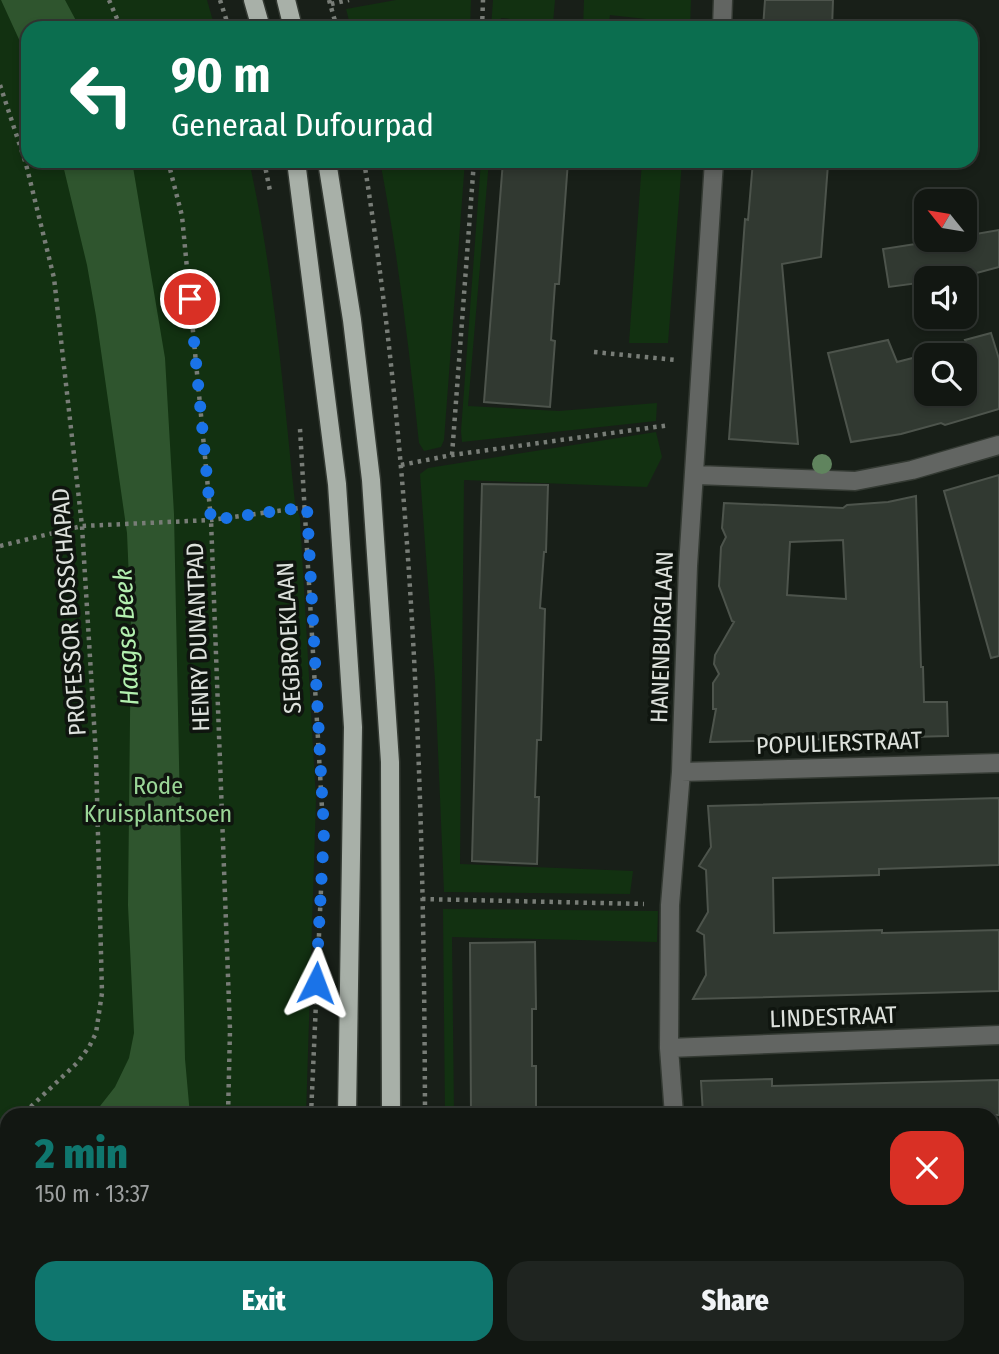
<!DOCTYPE html>
<html lang="en">
<head>
<meta charset="utf-8">
<style>
	body { margin:0; font-family:"Fira Sans Condensed",sans-serif; background:#1f2420; color:#f1f3f6; height:100vh; display:flex; flex-direction:column; font-size:26px; white-space:nowrap }
	* { box-sizing:border-box; margin:0 }
	p { font-size:23px; color:#9c9f9f }
	.icon { flex:none; width:38px; height:38px; fill:none; stroke:currentColor; stroke-width:2; stroke-linecap:round; stroke-linejoin:round }
	.map { position:relative; flex:1; overflow:hidden }
	.sheet { position:absolute; left:0px; top:1108px; width:999px; height:247px; display:flex; flex-direction:column; background:#121712; border-radius:21px 21px 0 0; box-shadow:0 4px 10px #0003,0 0 0 2px #313632 }
	.sheet>* { flex:none }
	.hud { position:absolute; left:21px; top:21px; width:957px; height:147px; border-radius:21px; box-shadow:0 4px 10px #0003,0 0 0 2px #313632; background:#0b6e4f; color:#fff; overflow:hidden }
	.needle { width:46px; rotate:300deg }
	.controls { position:absolute; left:914px; top:189px; display:grid; gap:14px }
	.controls a { display:grid; place-items:center; width:63px; height:63px; border-radius:14px; background:#121712; box-shadow:0 4px 10px #0003,0 0 0 2px #313632; font-size:35px }
	.pin { position:absolute; display:grid; place-items:center; width:60px; height:60px; color:#fff; margin:-30px; border:4px solid #fff; border-radius:50%; box-shadow:0 2px 7px #0007 }
	.me { position:absolute; width:77px; margin:-38px; rotate:3deg; stroke-linejoin:round; filter:drop-shadow(0 0 5px #0008) }
	.turn { display:flex; align-items:center; gap:24px; height:147px; padding:0 35px; font-size:32px }
	.turn .icon { width:91px; height:91px; stroke-width:2.5 }
	.turn b { display:block; font-size:49px; line-height:60px }
	.round { display:grid; place-items:center; flex:none; width:74px; height:74px; border-radius:21px; background:#1f2420 }
	.headline { display:flex; align-items:center; justify-content:space-between; height:119px; padding:0 35px }
	h1 { font-size:42px; font-weight:800; line-height:52px; color:#0f766e }
	.action { display:flex; gap:14px; margin-top:auto; padding:14px 35px }
	.action a { flex:1; height:80px; border-radius:21px; background:#0f766e; color:#fff; font-size:28px; font-weight:800; line-height:80px; text-align:center }
	.action a+a { background:#1f2420; color:#f1f3f6 }
	.map>svg:first-child { display:block }
</style>
</head>
<body>
<div class="map">
<svg width="999" height="1354" viewBox="0 0 999 1354">
	<rect width="100%" height="100%" fill="#181f18"/>
	<!-- green -->
	<path fill="#123111" d="M0 0H207L215 28H28V161H249C274 272 283 390 295 503L300 518 316 800 306 1115H7V1348H295V1354H0Z
		M396 0H471L470 28H351L346 9Z
		M493 0H555L553 23 501 18 500 28H491Z
		M584 0H691L690 28H663L664 21 610 15 608 28H583Z
		M380 161H465L444 440 441 447 424 451 419 443C409 348 398 254 380 161Z
		M481 161H489L468 406 559 411 657 403 656 421 462 442 461 431Z
		M642 161H682L668 343H629Z
		M656 432 662 457 647 487 464 480 460 864 633 871 630 894 444 892 435 680 420 474 428 468Z
		M443 909 658 911 657 942 452 937 454 1115H445Z
		M447 1348H647L648 1354H447Z"/>
	<!-- water -->
	<path fill="#2f552e" d="M1 0H65L80 28H28V59Z
		M62 161H132L165 358 174 514 185 1059 190 1115H93L115 1087 129 1058 134 1033 128 905 131 627 127 533 96 316 87 265Z
		M35 1348H171L170 1354H37Z"/>
	<!-- building -->
	<path fill="#313931" stroke="#4d544c" stroke-width="2" fill-rule="evenodd" d="M765 0H833L832 28H763Z
		M503 161H568L559 284H555L551 340 555 341 550 407 484 402Z
		M753 161H822L821 163 828 164 821 257 782 264 798 444 729 439 745 219 748 220Z
		M999 230V267L958 278H926V282L889 287 883 249 941 240H964V236Z
		M991 333 999 359V409L945 425 941 423 901 434 851 442 828 353 888 340 897 362 967 344 965 340ZM926 355H964V394H926Z
		M999 475V656L991 658 944 491Z
		M482 484 548 485 546 552H544L540 608 545 609 541 740H537L535 797H539L537 864 472 861Z
		M916 496 921 667H923L924 702H947L948 736 710 742 716 709H713V683L719 674 714 664 715 655 734 622 732 621 719 586 721 547 726 537 722 528 724 503 843 508 847 505 888 502ZM843 540 846 599 787 595 790 542Z
		M999 798V865L879 869V875L773 878 774 933 882 930V933L999 930V991L693 999 706 975 704 935 697 931 708 912 706 870 699 866 711 847 708 806Z
		M535 942 536 1009H532V1066H536V1115H471L470 943Z
		M772 1079V1086L999 1080V1115H703L701 1081Z"/>
	<g fill="none" stroke-linecap="round" stroke-linejoin="round">
		<!-- minor casing -->
		<g stroke="#343a33" stroke-width="21">
			<path id="minor" d="M722 28 723 0
				M696 475 855 481 912 470 999 445
				M681 772 999 763
				M669 1048 999 1035
				M674 1115 669 1048 670 905 681 772 688 566 714 161
				M992 1320H999
				M693 1348 694 1354"/>
		</g>
		<!-- major casing -->
		<g stroke="#343a33" stroke-width="21">
			<path id="major" d="M253 0 261 28
				M286 0 293 28
				M296 161 337 484 353 727 347 1115
				M327 161 352 320 371 480 390 762 391 1115
				M343 1354V1348
				M390 1354V1348"/>
		</g>
		<!-- path -->
		<path stroke="#787d77" stroke-width="4.5" stroke-dasharray="3.5 5" stroke-linecap="butt" d="M109 0 121 28
			M220 0 229 28
			M329 0 337 28
			M331 4 349 0
			M482 28 483 0
			M0 85 26 164 54 278 82 526 96 756 102 993 96 1033 89 1047 77 1063 22 1115
			M168 161 182 216 211 520 230 1030 228 1115
			M264 161 270 191
			M364 161C414 476 424 796 425 1115
			M594 352 676 360
			M300 429 322 808
			M452 455 474 161
			M401 465 452 455 670 425
			M0 546 82 526 211 520 307 507
			M422 899 644 904
			M311 1115 321 890
			M0 1135 7 1128
			M426 1348V1354
			M981 1348V1354
			M219 1354V1348
			M303 1354V1348"/>
		<!-- minor -->
		<use href="#minor" stroke="#626562" stroke-width="18"/>
		<!-- major -->
		<use href="#major" stroke="#a8b0a8" stroke-width="18"/>
	</g>
	<!-- trees -->
	<circle fill="#60845e" cx="822" cy="464" r="10"/>
	<g fill="none" stroke-linecap="round" stroke-linejoin="round">
		<!-- route -->
		<path stroke="#1a73e8" stroke-width="12" stroke-dasharray="0 21.6" d="M190 299 211 520 307 507 324 832 316 983"/>
	</g>
	<g text-anchor="middle" stroke-width="7" stroke-linejoin="round" paint-order="stroke">
		<!-- street labels -->
		<g font-size="24" fill="#dde1dc" stroke="#0f150f">
			<text transform="translate(69 612) rotate(-94)" y="8">PROFESSOR BOSSCHAPAD</text>
			<text transform="translate(198 637) rotate(-92)" y="8">HENRY DUNANTPAD</text>
			<text transform="translate(662 637) rotate(-88)" y="8">HANENBURGLAAN</text>
			<text transform="translate(289 638) rotate(-93)" y="8">SEGBROEKLAAN</text>
			<text transform="translate(839 743) rotate(-2)" y="8">POPULIERSTRAAT</text>
			<text transform="translate(833 1017) rotate(-2)" y="8">LINDESTRAAT</text>
		</g>
		<!-- park labels -->
		<g font-size="24" fill="#9ad697" stroke="#0f150f">
			<text x="158" y="794">Rode<tspan x="158" dy="28">Kruisplantsoen</tspan></text>
		</g>
		<!-- water labels -->
		<g font-size="26" font-style="italic" fill="#b3f0af" stroke="#0f150f">
			<text transform="translate(126 637) rotate(-93)" y="9">Haagse Beek</text>
		</g>
	</g>
</svg>
<div class="controls">
<a><svg class="needle" viewBox="-14 -14 28 28"><path d="M0-13l5 13h-10z" fill="#e53935"/><path d="M0 13l5-13h-10z" fill="#9c9f9f"/></svg></a>
<a><svg class="icon" aria-label="sound" viewBox="0 0 24 24"><path d="M4 9h4l5-4v14l-5-4H4zM17 9q2 3 0 6"/></svg></a>
<a><svg class="icon" aria-label="search" viewBox="0 0 24 24"><circle cx="10" cy="10" r="6"/><path d="M15 15l6 6"/></svg></a>
</div>
<div class="pin" style="left:190px;top:299px;background:#d93025"><svg class="icon" aria-label="arrive" viewBox="0 0 24 24"><path d="M6 21V4h12l-3 4 3 4H6"/></svg></div>
<svg class="me" style="left:316px;top:983px" viewBox="-20 -20 40 40"><path d="M0-17L14 15 0 8-14 15z" fill="#1a73e8" stroke="#fff" stroke-width="4"/></svg>
<div class="hud">
<div class="turn"><svg class="icon" aria-label="left" viewBox="0 0 24 24"><path d="M17 20v-9H6M10 6l-5 5 5 5"/></svg><div><b>90 m</b>Generaal Dufourpad</div></div>
</div>
<section class="sheet">
<div class="headline"><div><h1>2 min</h1><p>150 m · 13:37</p></div><a class="round" style="background:#d93025;color:#fff"><svg class="icon" aria-label="close" viewBox="0 0 24 24"><path d="M6 6l12 12M18 6L6 18"/></svg></a></div>
<div class="action"><a>Exit</a><a>Share</a></div>
</section>
</div>
</body>
</html>
